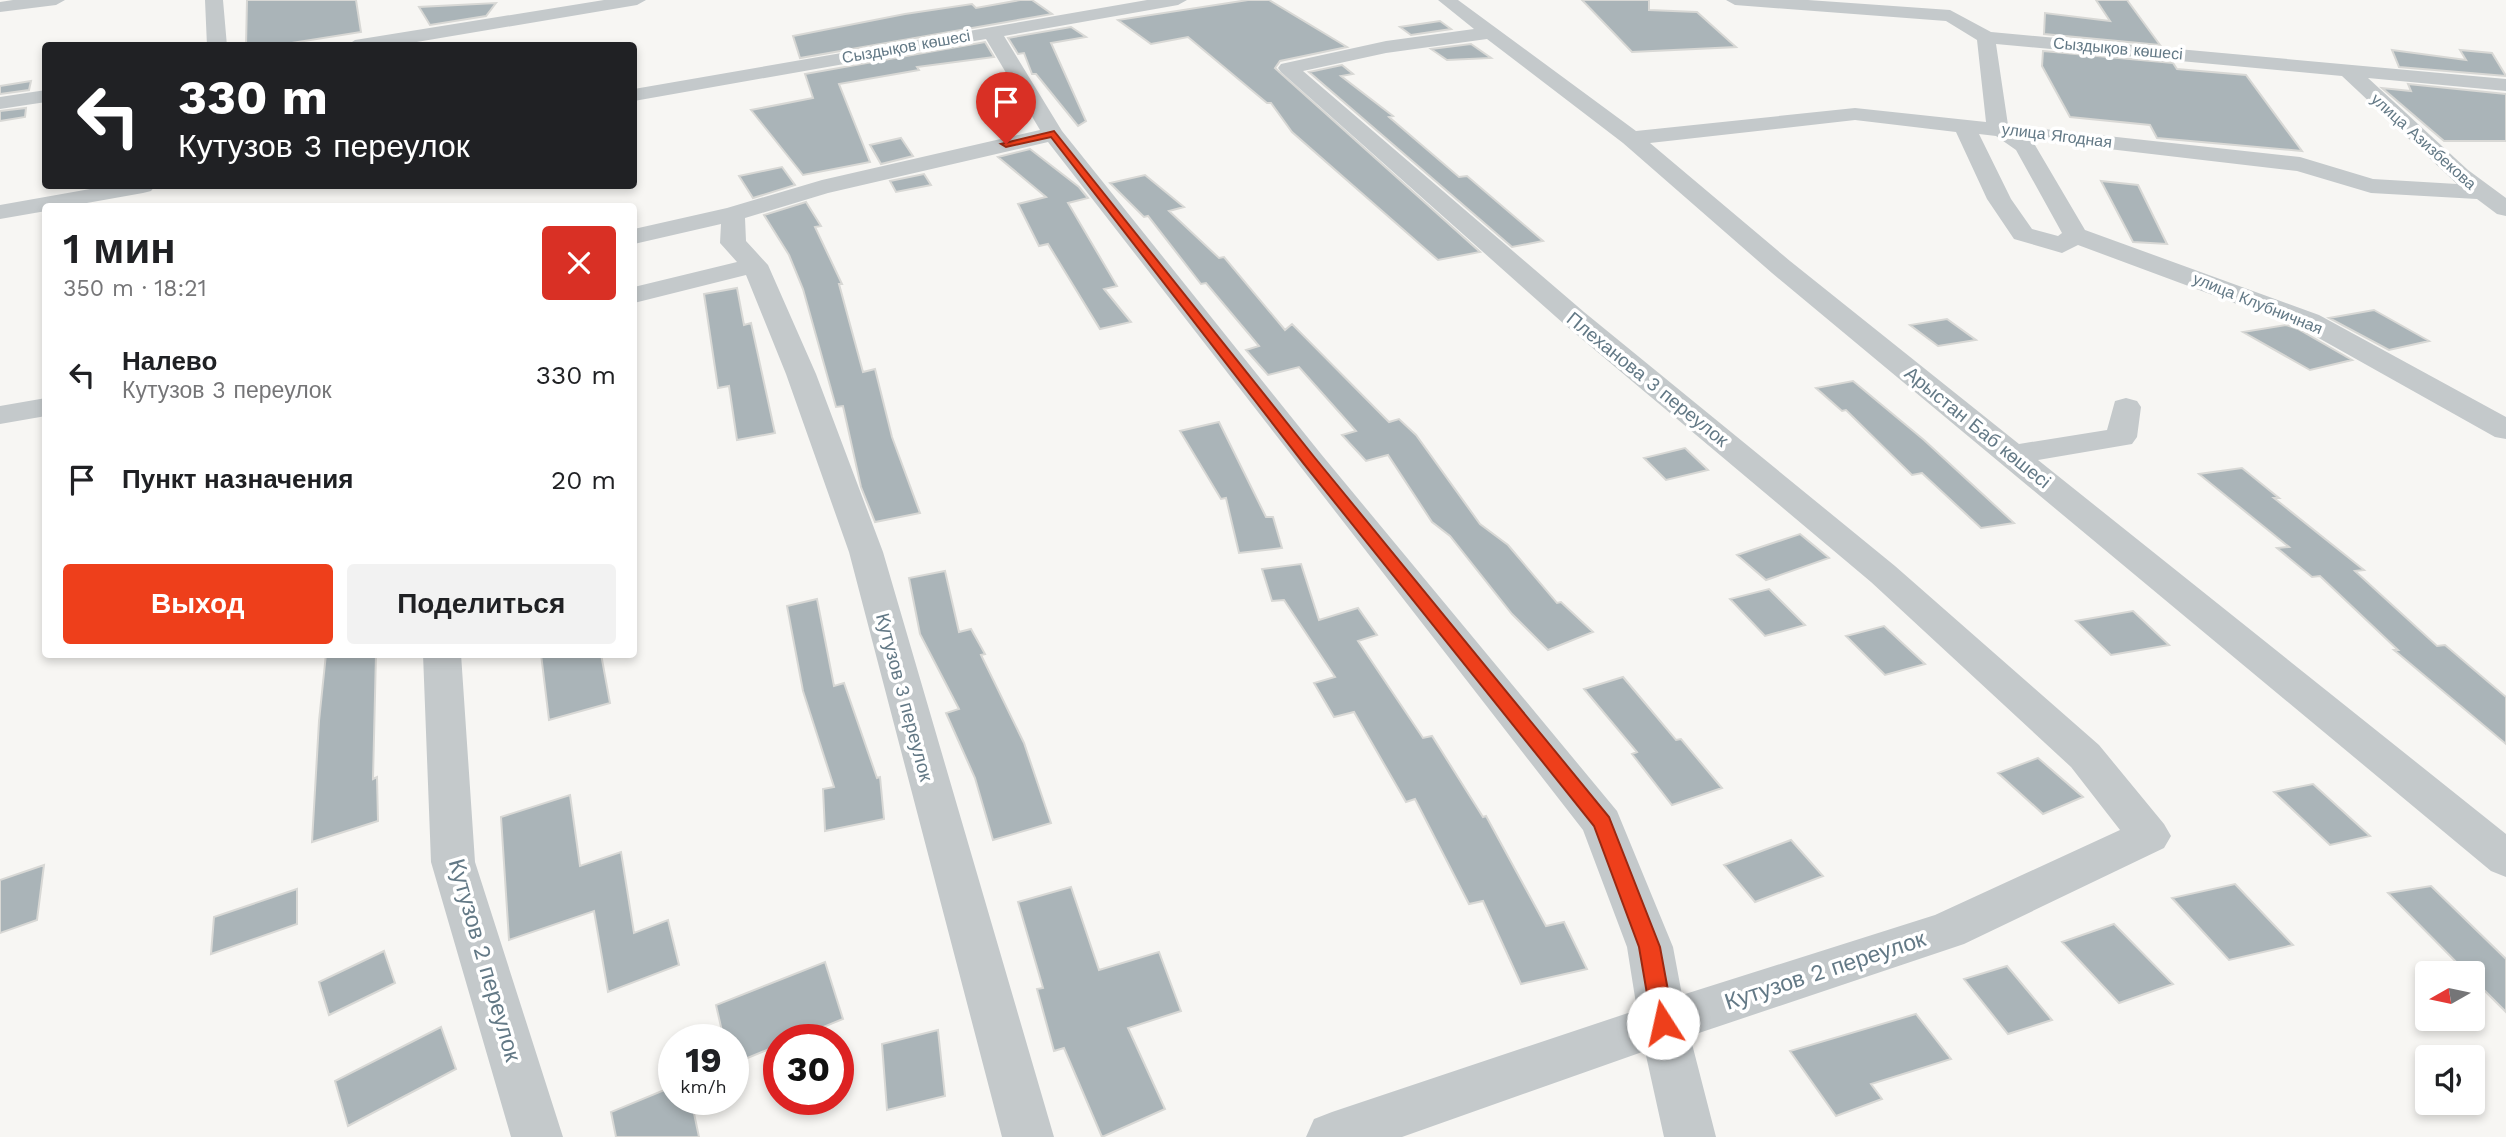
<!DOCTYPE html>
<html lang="ru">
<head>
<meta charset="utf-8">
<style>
	body { margin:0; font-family:"Work Sans",sans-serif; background:#f2f2f2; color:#202124; height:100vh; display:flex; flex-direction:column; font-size:26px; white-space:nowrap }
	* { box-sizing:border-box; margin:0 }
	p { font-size:23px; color:#757577 }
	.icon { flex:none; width:38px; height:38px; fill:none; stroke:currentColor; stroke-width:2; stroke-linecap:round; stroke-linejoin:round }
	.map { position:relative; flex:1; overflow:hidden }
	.drawer { position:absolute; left:42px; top:203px; width:595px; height:455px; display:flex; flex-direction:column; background:#fff; border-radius:7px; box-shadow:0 4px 10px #0003 }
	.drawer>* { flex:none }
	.guide { position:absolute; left:42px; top:42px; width:595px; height:147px; border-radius:7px; box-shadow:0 4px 10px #0003; background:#202124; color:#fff; overflow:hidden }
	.needle { width:46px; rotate:261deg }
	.controls { position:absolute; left:2415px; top:961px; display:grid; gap:14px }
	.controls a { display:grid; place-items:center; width:70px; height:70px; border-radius:7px; background:#fff; box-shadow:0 4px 10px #0003; font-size:35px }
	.speed { position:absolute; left:658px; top:1024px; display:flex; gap:14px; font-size:35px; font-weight:700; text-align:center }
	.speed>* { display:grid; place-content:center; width:91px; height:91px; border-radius:50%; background:#fff; box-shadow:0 4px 10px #0003; line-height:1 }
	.speed small { font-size:18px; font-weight:400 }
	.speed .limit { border:10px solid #d22; background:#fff; color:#111 }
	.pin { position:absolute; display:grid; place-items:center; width:60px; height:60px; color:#fff; margin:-72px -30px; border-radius:50% 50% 50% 0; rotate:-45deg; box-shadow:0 0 7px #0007 }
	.pin .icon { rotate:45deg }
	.me { position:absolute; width:77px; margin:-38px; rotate:350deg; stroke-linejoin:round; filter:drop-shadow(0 0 5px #0008) }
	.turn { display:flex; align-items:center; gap:24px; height:147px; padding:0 21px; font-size:32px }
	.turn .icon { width:91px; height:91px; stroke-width:2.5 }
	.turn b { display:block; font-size:49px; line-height:60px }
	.round { display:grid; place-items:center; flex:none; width:74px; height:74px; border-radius:7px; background:#f2f2f2 }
	.overview { display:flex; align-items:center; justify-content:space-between; height:119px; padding:0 21px }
	h1 { font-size:42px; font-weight:600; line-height:52px }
	.primary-button { display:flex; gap:14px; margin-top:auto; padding:14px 21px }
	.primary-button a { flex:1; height:80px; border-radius:7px; background:#ee3f1b; color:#fff; font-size:28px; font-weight:600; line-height:80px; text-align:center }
	.primary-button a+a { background:#f2f2f2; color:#202124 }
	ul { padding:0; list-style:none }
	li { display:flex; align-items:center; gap:21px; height:105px; padding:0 21px }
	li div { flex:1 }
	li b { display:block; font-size:26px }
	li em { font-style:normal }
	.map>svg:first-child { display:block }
</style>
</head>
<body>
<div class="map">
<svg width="2506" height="1137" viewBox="0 0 2506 1137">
	<rect width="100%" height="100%" fill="#f7f6f3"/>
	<!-- building -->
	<path fill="#aab4b8" stroke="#d8d8d5" stroke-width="2" d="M247 0H356L361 32 273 46H246Z
		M1020 0H1032L1052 14 800 58 793 36 905 14 972 4 976 8Z
		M1248 0H1269L1347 47 1280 61 1275 68 1480 252 1438 260 1292 132 1271 103H1267L1188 37 1151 44 1118 20Z
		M1582 0H1649V10L1697 12 1736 47 1632 52Z
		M2096 0H2127L2160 45 2044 34 2045 13 2110 21Z
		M496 3 486 16 430 25 419 7Z
		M1440 21 1451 29 1411 35 1400 27Z
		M1071 27 1086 37 1051 43 1086 121 1078 126 1036 74H1032L1024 53 1018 54 1008 38Z
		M985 42 994 57 917 67 919 70 839 84 870 162 803 175 751 110 813 98 805 74Z
		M1471 44 1491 58 1447 60 1431 49Z
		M2392 50 2466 60 2460 50 2492 53 2506 76 2399 67Z
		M2043 51 2173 63 2177 69 2246 75 2302 151 2157 138 2150 125 2070 117 2042 66Z
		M1342 65 1353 74 1341 76 1393 116 1389 117 1459 177 1467 176 1543 241 1512 247 1309 72Z
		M31 81 29 90 0 94V86Z
		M2408 84 2506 94V141H2444L2382 88 2411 91Z
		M26 108 25 117 0 121V111Z
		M901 138 913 156 881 164 870 145Z
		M1030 149 1079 187 1088 198 1068 203 1117 286 1104 289 1131 322 1100 329 1048 244 1039 246 1018 204 1046 197 998 157Z
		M782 167 795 185 753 198 739 176Z
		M924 174 931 185 896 192 890 181Z
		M1145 175 1184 207 1169 211 1219 258 1224 257 1285 330 1292 324 1389 422 1399 419 1416 435 1480 524 1508 545 1557 603 1561 602 1593 632 1548 650 1512 614 1450 536 1432 522 1388 455 1366 461 1342 435 1356 431 1299 367 1268 375 1246 350 1259 346 1206 283 1201 284 1148 216 1144 217 1110 183Z
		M2101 181 2138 185 2167 244 2133 242Z
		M806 202 821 226 815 227 842 284H839L863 372 875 369 892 437 920 513 875 522 861 487 843 406 836 407 803 289 789 255 764 215Z
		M737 288 744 325 751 323 775 433 737 440 729 386 718 388 704 294Z
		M2374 310 2429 341 2389 350 2329 318Z
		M1947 319 1976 340 1938 346 1910 325Z
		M2286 325 2298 329 2352 360 2310 370 2243 332Z
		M1853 381 1924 440 2014 523 1981 528 1922 473 1912 475 1846 410 1842 411 1816 388Z
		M1219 422 1266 517H1273L1282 548 1239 553 1226 498 1221 499 1180 431Z
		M1685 448 1708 470 1666 480 1644 458Z
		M2242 468 2279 498H2274L2364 570 2355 571 2437 646 2445 645 2506 697V744L2394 650H2398L2320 576 2312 577 2277 548 2289 547 2199 474Z
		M1800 534 1829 558 1766 580 1737 555Z
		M1301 564 1319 620 1358 608 1377 635 1358 641 1423 738 1432 736 1483 817 1486 816 1546 926 1564 922 1587 969 1521 984 1483 901 1469 904 1415 799 1406 802 1354 712 1334 717 1314 683 1335 677 1284 600 1272 601 1262 569Z
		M945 571 959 632 971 629 985 654 981 655 1024 743 1051 823 993 840 975 778 946 713 959 709 920 634 909 578Z
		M1769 589 1805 625 1765 636 1730 599Z
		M817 599 834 686 844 683 877 778 880 777 884 819 825 831 823 789 834 787 803 691 787 606Z
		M2133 611 2169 645 2111 655 2076 621Z
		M1884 626 1925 664 1885 675 1846 636Z
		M326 654H376L373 779 377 777 378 821 312 842 319 721Z
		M541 654H601L610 703 549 720Z
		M1623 677 1676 740 1681 739 1722 788 1672 805 1632 754 1637 752 1584 689Z
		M2038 758 2083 797 2043 814 1998 773Z
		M2313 784 2370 836 2330 845 2274 792Z
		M570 795 580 866 621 852 634 933 668 920 679 965 608 992 594 911 509 940 501 817Z
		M1791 840 1823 876 1755 902 1724 865Z
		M44 865 37 920 0 933V880Z
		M2235 884 2293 945 2229 960 2172 898Z
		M2431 886 2506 959V1012L2473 979V973H2467L2388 893Z
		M1071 887 1099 970 1159 952 1181 1011 1128 1028 1165 1109 1102 1137 1064 1048 1054 1051 1037 989 1043 988 1018 902Z
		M297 889V924L211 954 214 917Z
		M2114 924 2173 984 2119 1003 2062 942Z
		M384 951 395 983 329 1015 319 982Z
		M825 962 843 1019 792 1040H779V1045L733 1064V1040H724L716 1005Z
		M2007 966 2052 1020 2008 1034 1964 979Z
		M1916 1014 1951 1059 1871 1084 1882 1099 1836 1116 1790 1051Z
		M441 1027 456 1069 348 1126 335 1081Z
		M938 1030 945 1096 887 1110 882 1044Z
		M674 1086V1099H691L699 1137H616L611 1112Z"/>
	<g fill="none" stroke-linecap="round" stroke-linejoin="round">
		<!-- minor -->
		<path fill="#c4c9cb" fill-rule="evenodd" d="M13 0H65L56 5 0 12V2Z
			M205 0H223L227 46H207Z
			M604 0H646L637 5 393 46H346L355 40Z
			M1147 0H1187L1178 5 1004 36 1062 131 1321 454 1617 811 1673 947 1682 995 1935 915 2120 830 2071 767 1871 582 1564 324 1281 72 1278 68 1281 64 1386 41 1474 29 1438 0H1458L1636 131 1855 108 1986 122 1977 40 1946 21 1735 5 1726 0H1808L1950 10 1991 32 2506 79V91L2368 78 2468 170 2506 198V216L2497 214 2477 199 2371 193 2297 171 2032 140 2085 230 2319 315 2506 417V439L2495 437 2299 327 2078 245 2062 253 2014 239 1987 199 1956 132 1855 120 1650 143 1790 261 2019 444 2107 430 2115 401 2126 398 2137 401 2141 407 2137 437 2132 444 2038 460 2506 834V877L2491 871 1772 273 1623 143 1487 39 1386 53 1303 71 1584 312 1895 566 2099 745 2164 824 2171 836 2164 848 1964 944 1690 1036 1716 1137H1664L1645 1051 1402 1137H1306L1314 1119 1332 1112 1637 1010 1627 947 1583 830 1048 142 828 193 745 218 746 241 768 265 816 374 883 552 1054 1137H1002L849 552 786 374 746 275 634 303V287L737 262 720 243 721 224 634 244V229L727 208 822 180 1040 130 986 39 634 101V89ZM1996 44 2342 76 2457 184 2373 179 2300 157 2008 125ZM1979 134 1996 136 2016 150 2062 233 2058 236 2032 229 2011 199Z
			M46 90V102L0 109V97Z
			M107 186H155L151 191 143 193 70 206H46V211L0 219V205Z
			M46 398V416L0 424V406Z
			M423 654H461L475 862 563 1137H511L431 862Z"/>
	</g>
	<!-- route -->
	<path fill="#ee3f1b" stroke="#9b2912" stroke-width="2" d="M1054 131 1315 458 1609 817 1660 947 1674 1023 1671 1030 1663 1032 1655 1030 1652 1023 1639 947 1594 826 1304 464 1051 137 1006 147 1001 144Z"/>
	<g text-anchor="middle" stroke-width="7" stroke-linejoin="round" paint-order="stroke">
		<!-- far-street labels -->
		<g font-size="16" fill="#637986" stroke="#fff">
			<text transform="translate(906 46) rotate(-10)" y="6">Сыздықов көшесі</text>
			<text transform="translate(2118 48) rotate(5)" y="6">Сыздықов көшесі</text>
			<text transform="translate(2057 135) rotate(7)" y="6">улица Ягодная</text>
			<text transform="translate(2424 141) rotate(42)" y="6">улица Азизбекова</text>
			<text transform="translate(2258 303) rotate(22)" y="6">улица Клубничная</text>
		</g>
		<!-- street labels -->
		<g font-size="19" fill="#637986" stroke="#fff">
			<text transform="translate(1648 379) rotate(39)" y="7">Плеханова 3 переулок</text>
			<text transform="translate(1978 427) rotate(39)" y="7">Арыстан Баб көшесі</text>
			<text transform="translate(905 697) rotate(75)" y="7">Кутузов 3 переулок</text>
		</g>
		<!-- near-street labels -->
		<g font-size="23" fill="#637986" stroke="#fff">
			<text transform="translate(485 960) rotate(74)" y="8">Кутузов 2 переулок</text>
			<text transform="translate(1825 970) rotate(-18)" y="8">Кутузов 2 переулок</text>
		</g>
	</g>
</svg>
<div class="controls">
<a><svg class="needle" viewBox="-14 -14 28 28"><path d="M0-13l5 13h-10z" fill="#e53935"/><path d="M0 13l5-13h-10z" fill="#757577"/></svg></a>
<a><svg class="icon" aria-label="sound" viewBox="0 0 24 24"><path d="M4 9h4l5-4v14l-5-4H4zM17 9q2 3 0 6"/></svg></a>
</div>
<div class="speed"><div>19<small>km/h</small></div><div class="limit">30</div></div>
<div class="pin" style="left:1006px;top:144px;background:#d93025"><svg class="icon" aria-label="arrive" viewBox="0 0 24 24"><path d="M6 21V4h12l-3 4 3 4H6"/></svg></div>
<svg class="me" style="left:1663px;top:1023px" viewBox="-20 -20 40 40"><circle r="19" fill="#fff"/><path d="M0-13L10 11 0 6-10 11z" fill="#ee3f1b"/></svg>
<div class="guide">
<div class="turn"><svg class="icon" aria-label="left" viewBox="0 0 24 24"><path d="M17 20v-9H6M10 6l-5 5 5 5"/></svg><div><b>330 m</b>Кутузов 3 переулок</div></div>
</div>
<section class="drawer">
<div class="overview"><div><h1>1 мин</h1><p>350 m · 18:21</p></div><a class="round" style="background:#d93025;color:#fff"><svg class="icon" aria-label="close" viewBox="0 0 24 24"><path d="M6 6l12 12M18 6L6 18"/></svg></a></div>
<ul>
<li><svg class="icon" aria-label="left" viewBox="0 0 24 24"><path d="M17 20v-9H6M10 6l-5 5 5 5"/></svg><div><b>Налево</b><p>Кутузов 3 переулок</p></div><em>330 m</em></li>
<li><svg class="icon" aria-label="arrive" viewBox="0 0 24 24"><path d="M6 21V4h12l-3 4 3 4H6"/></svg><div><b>Пункт назначения</b></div><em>20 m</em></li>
</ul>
<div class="primary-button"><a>Выход</a><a>Поделиться</a></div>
</section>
</div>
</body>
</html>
